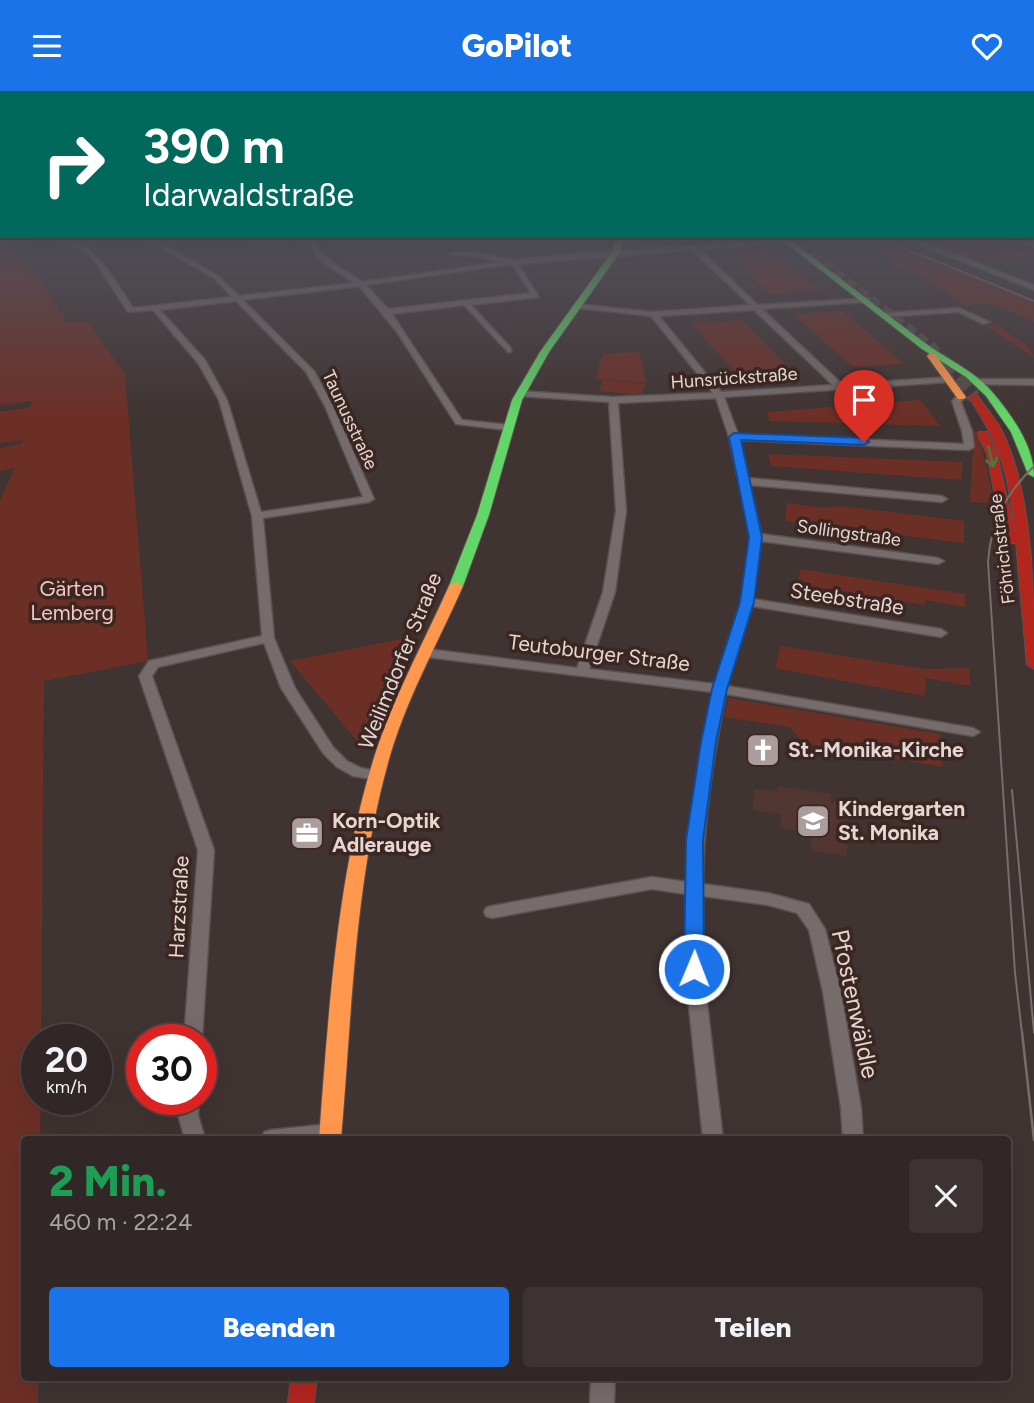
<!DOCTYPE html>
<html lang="de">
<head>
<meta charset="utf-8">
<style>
	body { margin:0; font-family:Figtree,sans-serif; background:#3c3332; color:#f1f3f6; height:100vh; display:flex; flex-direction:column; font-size:26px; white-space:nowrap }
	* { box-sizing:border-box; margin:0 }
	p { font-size:23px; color:#a8a5a7 }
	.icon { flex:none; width:38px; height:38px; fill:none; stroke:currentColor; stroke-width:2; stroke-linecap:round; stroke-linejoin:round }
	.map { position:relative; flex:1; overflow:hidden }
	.side { position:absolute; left:21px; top:1045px; width:990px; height:245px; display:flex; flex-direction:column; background:#302726; border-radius:7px; box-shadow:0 7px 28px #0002,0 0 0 2px #4b4443 }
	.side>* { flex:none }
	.banner { position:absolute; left:0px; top:0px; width:1034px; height:147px; box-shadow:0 7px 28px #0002,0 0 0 2px #4b4443; background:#00695c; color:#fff; overflow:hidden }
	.speed { position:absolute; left:21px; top:933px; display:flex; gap:14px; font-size:35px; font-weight:700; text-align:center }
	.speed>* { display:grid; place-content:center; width:91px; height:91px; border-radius:50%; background:#302726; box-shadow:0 7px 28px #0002,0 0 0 2px #4b4443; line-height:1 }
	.speed small { font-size:18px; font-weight:400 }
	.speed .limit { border:10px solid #d22; background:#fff; color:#111 }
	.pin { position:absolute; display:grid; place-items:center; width:60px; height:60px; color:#fff; margin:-72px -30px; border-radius:50% 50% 50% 0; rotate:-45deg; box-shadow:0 0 7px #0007 }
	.pin .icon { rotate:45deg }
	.me { position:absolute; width:77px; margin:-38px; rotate:1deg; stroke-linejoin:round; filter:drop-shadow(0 0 5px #0008) }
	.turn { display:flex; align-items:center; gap:24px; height:147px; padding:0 28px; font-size:32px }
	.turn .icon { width:91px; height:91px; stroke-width:2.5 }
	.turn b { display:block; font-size:49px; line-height:60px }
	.round { display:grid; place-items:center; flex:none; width:74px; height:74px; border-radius:7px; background:#3c3332 }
	.summary { display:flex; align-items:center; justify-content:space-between; height:119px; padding:0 28px }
	h1 { font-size:42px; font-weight:800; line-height:52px; color:#1e9e55 }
	.cta { display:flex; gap:14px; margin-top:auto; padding:14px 28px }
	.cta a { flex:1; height:80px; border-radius:7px; background:#1a73e8; color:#fff; font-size:28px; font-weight:800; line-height:80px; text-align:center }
	.cta a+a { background:#3c3332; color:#f1f3f6 }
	header { display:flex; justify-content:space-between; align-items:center; height:91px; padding:0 28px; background:#1a73e8; color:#fff; font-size:32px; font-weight:800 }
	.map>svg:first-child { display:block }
</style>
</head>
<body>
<header><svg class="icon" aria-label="menu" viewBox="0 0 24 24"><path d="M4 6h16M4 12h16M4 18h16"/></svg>GoPilot<svg class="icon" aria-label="heart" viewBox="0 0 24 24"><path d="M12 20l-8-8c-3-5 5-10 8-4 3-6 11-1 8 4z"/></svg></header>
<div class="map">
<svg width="1034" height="1312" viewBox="0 0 1034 1312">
	<rect width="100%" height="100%" fill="#403432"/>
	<!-- built -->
	<path fill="#513631" d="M778 695 831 703V711L846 713 847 765 811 760V742L780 737 781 723 753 719 754 698 777 701Z"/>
	<!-- green -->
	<path fill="#6c2f26" d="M907 145H1005L1023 153 956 157 1017 187Z
		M862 146 882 151 874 146 1022 206 1034 213V231L991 212 966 215 925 187 891 173 894 172Z
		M0 156 39 187 67 231 87 230 125 283 148 570 44 590 41 948H37V1008H41L40 1048H24V1286H38V1312H0V409L15 377 0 380V357L21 353 23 349 0 352V321L30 316 32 310 0 314Z
		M1034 158V166L987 171 969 163Z
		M767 160 820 199 770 203 729 163Z
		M843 220 904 273 853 276 793 223Z
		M742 229 797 285 742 288 691 233Z
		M997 234 1029 256 1034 267 985 235Z
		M639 261 646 292 595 288 603 263Z
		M603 289 645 293 642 304 599 300Z
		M920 309 940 335 769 330 768 321Z
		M974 341H978L993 405 986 412 970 411Z
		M768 363 962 371V389L771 375Z
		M787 412 825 417 841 415 964 430V452L785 430Z
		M800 478 965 503V516L926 509 925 514 798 493Z
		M411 546 359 652 290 570Z
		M781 555 925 578 969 577 970 595 926 587 925 605 775 577Z
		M729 607 940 643 943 676 803 652 790 636 724 626Z"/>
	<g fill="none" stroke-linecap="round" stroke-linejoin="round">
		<!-- primary-tunnel-far1 -->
		<path stroke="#594c4a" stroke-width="10" stroke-dasharray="10 5" stroke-linecap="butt" d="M787 145 932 256 946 272"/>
		<!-- primary-tunnel -->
		<path stroke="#594c4a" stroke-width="14" stroke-dasharray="14 7" stroke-linecap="butt" d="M944 271 974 306"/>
		<!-- street casing -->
		<g stroke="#5c5150" stroke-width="3">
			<path id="street" d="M57 145C92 145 116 192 133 217L232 206 215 188 147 148V145H155L153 147 219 186 239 205 355 192C339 181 316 172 310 152L285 145 315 150C324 171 345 178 362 191L502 171 473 165 449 164 451 161H473L514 169 605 160 789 149 791 152 699 158 758 214 869 207V211H866L762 218 842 293 952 286V290L949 291 724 306 738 343 964 353 962 340 952 310 958 304 965 306 961 311 972 340 974 356 969 359 739 349 748 387 942 405 947 408 942 411 750 394 761 443 938 467 944 470 938 473 761 450 753 508 941 538 947 542 941 546 752 515 727 595 973 637 980 641 973 645 726 603C713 666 703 729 703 793L768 802 809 813 825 838 841 901 861 1017 863 1048H843L841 1017 823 901 809 839 797 822 768 814 703 805V878L723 1048H703L685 878 686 803 652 798 492 827 486 825 484 821 486 817 492 815 652 786 687 791C688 727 699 664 713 601L427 566 421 562 427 558 577 577 603 501 616 420 609 311 521 305 518 304V300L613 306 713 302 651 225 578 217 574 215 575 213 653 221 750 214 692 159 518 173 539 206 471 214 511 257V261H508L464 214 392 223 462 329 510 334V338L507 339 456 333 397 241 359 195 243 209 314 280 333 315 374 408 369 411 263 427 274 547 295 597 333 656 347 670 361 677 382 681 384 684 377 689 353 685 337 676 323 662 281 597 264 552 158 576 152 585 214 759 202 948 201 950 184 948 198 759 139 585 149 570 262 545 252 425 219 309 198 272 153 219 128 221 92 166ZM512 173 531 202 388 218 366 194ZM236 210 306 281 325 315 363 406 261 421 227 309 205 269 160 219ZM754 219 833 294 721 301 659 225ZM716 307 729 346 751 446 741 511 715 593 589 578 615 501 626 420 618 312Z
				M456 145H489L486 147Z
				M1008 145H1017L1034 153V157Z
				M913 147 1034 194V199L911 150Z
				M959 217 990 231 983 233 958 221 885 226 881 224 885 222Z
				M977 288H1034V294L974 293 973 291Z
				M179 1008H199L198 1024 205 1048H185L178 1024Z
				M330 1033 337 1036 340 1042 337 1048H261L264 1041 271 1039Z
				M591 1286H615L614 1312H590Z"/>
		</g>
		<!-- fast casing -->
		<g stroke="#5c5150" stroke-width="2">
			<path id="fast" d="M616 145H624L620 161 549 261 522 309 489 424 463 495 456 499 451 498 449 495 477 424 512 309 540 261 612 161Z
				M777 145H785C832 181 878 217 925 252 948 269 975 280 993 302 1013 326 1034 355 1034 386L1028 383 1011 341 986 305 966 286 922 258Z"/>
		</g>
		<!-- slow casing -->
		<g stroke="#5c5150" stroke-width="2">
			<path id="slow" d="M929 263H935L966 306 964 308H958L927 265Z
				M456 491 463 495C437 554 405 610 388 672 354 794 352 923 341 1048H319C328 928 337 785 373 670 392 609 423 553 449 495Z"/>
		</g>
		<!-- jam casing -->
		<g stroke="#5c5150" stroke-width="2">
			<path id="jam" d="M974 303 977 304C985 316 995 327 1002 340 1034 405 1034 506 1034 578L1027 574 1016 452H1010L1002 442 987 363 978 343 979 341H987L997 363 1015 442C1009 384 1001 355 969 306Z
				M291 1286H317L314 1312H288Z"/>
		</g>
		<!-- street -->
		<use href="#street" fill="#766c6b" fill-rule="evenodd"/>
		<!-- fast -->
		<use href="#fast" fill="#63d668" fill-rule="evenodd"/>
		<!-- slow -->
		<use href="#slow" fill="#ff974d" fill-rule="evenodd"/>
		<!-- jam -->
		<use href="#jam" fill="#b3261e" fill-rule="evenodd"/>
		<!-- tram-far1 -->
		<path stroke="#766d6c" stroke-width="2" d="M874 145 1034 210
			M1012 699 1034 942
			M1022 942 1015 882 988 471C991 430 1005 404 1034 375"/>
		<!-- tram -->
		<path stroke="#766d6c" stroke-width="2.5" d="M1022 941 1034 1049"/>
	</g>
	<!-- one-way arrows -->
	<defs><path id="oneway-shaft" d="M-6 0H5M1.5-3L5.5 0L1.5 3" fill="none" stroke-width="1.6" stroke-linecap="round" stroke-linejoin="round" transform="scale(1.75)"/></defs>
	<use stroke="#4d7542" href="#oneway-shaft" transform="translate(991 366) rotate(76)"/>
	<!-- sky -->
	<linearGradient id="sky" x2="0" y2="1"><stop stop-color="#231d1c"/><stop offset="0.44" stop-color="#53505a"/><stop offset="1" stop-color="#53505a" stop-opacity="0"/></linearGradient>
	<rect width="1034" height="327" fill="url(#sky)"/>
	<!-- route -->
	<path fill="#1a73e8" stroke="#114b97" stroke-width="2" d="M734 342 864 347 869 351 864 354 741 349 762 446 754 511 727 598 716 651 703 749 704 878 701 884 694 886 687 884 684 878 686 749 701 651 712 598 740 511 749 446 729 346Z"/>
	<!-- icons -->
	<defs>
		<g id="church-square" transform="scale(1.75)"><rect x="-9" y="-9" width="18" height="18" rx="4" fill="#ab9d9b" stroke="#3b2622"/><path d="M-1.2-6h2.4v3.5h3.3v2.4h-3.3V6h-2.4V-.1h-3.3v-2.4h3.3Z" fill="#fff"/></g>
		<g id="school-square" transform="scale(1.75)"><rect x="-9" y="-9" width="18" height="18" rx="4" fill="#ab9d9b" stroke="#3b2622"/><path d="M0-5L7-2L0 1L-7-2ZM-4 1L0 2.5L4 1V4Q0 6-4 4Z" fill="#fff"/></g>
		<g id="office-square" transform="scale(1.75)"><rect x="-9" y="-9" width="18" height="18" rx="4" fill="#ab9d9b" stroke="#3b2622"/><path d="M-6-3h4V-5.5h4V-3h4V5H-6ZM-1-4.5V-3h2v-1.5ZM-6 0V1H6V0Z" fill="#fff"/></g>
	</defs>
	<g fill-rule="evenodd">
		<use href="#church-square" x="763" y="659"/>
		<use href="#school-square" x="813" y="730"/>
		<use href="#office-square" x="307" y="742"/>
	</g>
	<g text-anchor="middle" stroke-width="7" stroke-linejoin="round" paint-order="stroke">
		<!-- far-street labels -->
		<g font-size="18" fill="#e5d6d3" stroke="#3b2622">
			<text transform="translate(734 287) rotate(-4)" y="6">Hunsrückstraße</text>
			<text transform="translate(350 329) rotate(65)" y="6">Taunusstraße</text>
			<text transform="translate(849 442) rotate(8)" y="6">Sollingstraße</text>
			<text transform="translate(1002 458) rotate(-97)" y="6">Föhrichstraße</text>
		</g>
		<!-- park labels -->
		<g font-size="21" fill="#f6c7be" stroke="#3b2622">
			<text x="72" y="505">Gärten<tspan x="72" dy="24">Lemberg</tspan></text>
		</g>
		<!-- street labels -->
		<g font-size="21" fill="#e5d6d3" stroke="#3b2622">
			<text transform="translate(847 508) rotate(9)" y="7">Steebstraße</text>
			<text transform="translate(599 562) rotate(7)" y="7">Teutoburger Straße</text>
			<text transform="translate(400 570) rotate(-68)" y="7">Weilimdorfer Straße</text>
			<text transform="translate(179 816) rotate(-87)" y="7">Harzstraße</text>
		</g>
		<!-- poi labels -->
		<g font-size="21" font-weight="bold" fill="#e5d6d3" stroke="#3b2622" text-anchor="start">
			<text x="788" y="666">St.-Monika-Kirche</text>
			<text x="838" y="725">Kindergarten<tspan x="838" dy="24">St. Monika</tspan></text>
			<text x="332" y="737">Korn-Optik<tspan x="332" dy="24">Adlerauge</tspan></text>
		</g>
		<!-- near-street labels -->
		<g font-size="24" fill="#e5d6d3" stroke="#3b2622">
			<text transform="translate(855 913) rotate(78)" y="8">Pfostenwäldle</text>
		</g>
	</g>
</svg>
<div class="speed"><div>20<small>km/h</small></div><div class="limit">30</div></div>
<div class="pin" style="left:864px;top:351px;background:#d93025"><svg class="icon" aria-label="arrive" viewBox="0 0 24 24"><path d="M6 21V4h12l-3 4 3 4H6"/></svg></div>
<svg class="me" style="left:694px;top:878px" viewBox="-20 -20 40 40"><circle r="17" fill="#1a73e8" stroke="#fff" stroke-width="3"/><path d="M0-11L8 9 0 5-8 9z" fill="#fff"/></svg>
<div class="banner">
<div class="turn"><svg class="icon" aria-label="right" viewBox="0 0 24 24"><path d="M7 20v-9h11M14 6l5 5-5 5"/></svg><div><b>390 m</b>Idarwaldstraße</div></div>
</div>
<section class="side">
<div class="summary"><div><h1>2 Min.</h1><p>460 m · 22:24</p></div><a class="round"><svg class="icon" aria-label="close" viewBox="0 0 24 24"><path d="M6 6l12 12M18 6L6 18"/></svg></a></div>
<div class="cta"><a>Beenden</a><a>Teilen</a></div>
</section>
</div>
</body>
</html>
